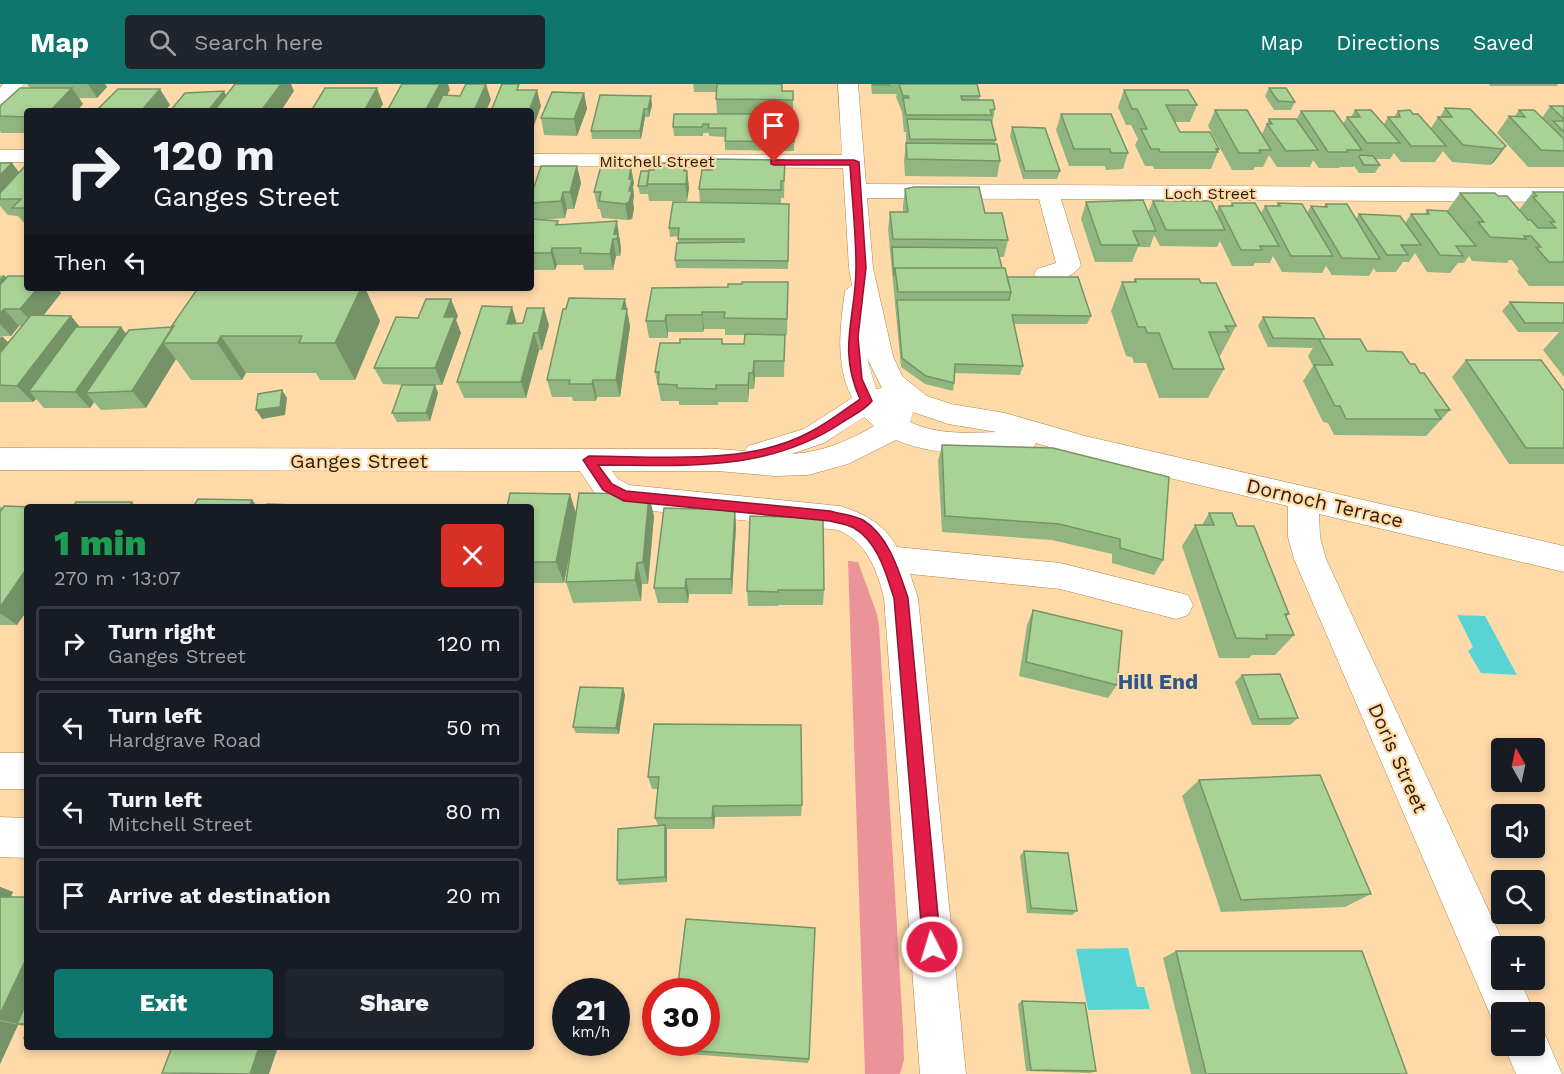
<!DOCTYPE html>
<html lang="en">
<head>
<meta charset="utf-8">
<style>
	body { margin:0; font-family:"Work Sans",sans-serif; background:#20242c; color:#f1f3f6; height:100vh; display:flex; flex-direction:column; font-size:22px; white-space:nowrap }
	* { box-sizing:border-box; margin:0 }
	p { font-size:20px; color:#9ea1a6 }
	.icon { flex:none; width:33px; height:33px; fill:none; stroke:currentColor; stroke-width:2; stroke-linecap:round; stroke-linejoin:round }
	.map { position:relative; flex:1; overflow:hidden }
	.side { position:absolute; left:24px; top:420px; width:510px; height:546px; display:flex; flex-direction:column; background:#171b24; border-radius:6px; box-shadow:0 3px 9px #0003 }
	.side>* { flex:none }
	.banner { position:absolute; left:24px; top:24px; width:510px; height:183px; border-radius:6px; box-shadow:0 3px 9px #0003; background:#171b24; color:#f1f3f6; overflow:hidden }
	.needle { width:39px; rotate:351deg }
	.controls { position:absolute; left:1491px; top:654px; display:grid; gap:12px }
	.controls a { display:grid; place-items:center; width:54px; height:54px; border-radius:6px; background:#171b24; box-shadow:0 3px 9px #0003; font-size:30px }
	.speed { position:absolute; left:552px; top:894px; display:flex; gap:12px; font-size:30px; font-weight:700; text-align:center }
	.speed>* { display:grid; place-content:center; width:78px; height:78px; border-radius:50%; background:#171b24; box-shadow:0 3px 9px #0003; line-height:1 }
	.speed small { font-size:15px; font-weight:400 }
	.speed .limit { border:9px solid #d22; background:#fff; color:#111 }
	.pin { position:absolute; display:grid; place-items:center; width:51px; height:51px; color:#fff; margin:-62px -26px; border-radius:50% 50% 50% 0; rotate:-45deg; box-shadow:0 0 6px #0007 }
	.pin .icon { rotate:45deg }
	.me { position:absolute; width:66px; margin:-33px; rotate:355deg; stroke-linejoin:round; filter:drop-shadow(0 0 4px #0008) }
	.turn { display:flex; align-items:center; gap:21px; height:126px; padding:0 30px; font-size:27px }
	.turn .icon { width:78px; height:78px; stroke-width:2.5 }
	.turn b { display:block; font-size:42px; line-height:51px }
	.then { display:flex; align-items:center; height:57px; padding:0 30px; background:#0003; gap:12px; font-size:22px }
	.round { display:grid; place-items:center; flex:none; width:63px; height:63px; border-radius:6px; background:#20242c }
	.head { display:flex; align-items:center; justify-content:space-between; height:102px; padding:0 30px }
	h1 { font-size:36px; font-weight:800; line-height:45px; color:#1e9e55 }
	.primary-button { display:flex; gap:12px; margin-top:auto; padding:12px 30px }
	.primary-button a { flex:1; height:69px; border-radius:6px; background:#0f766e; color:#fff; font-size:24px; font-weight:800; line-height:69px; text-align:center }
	.primary-button a+a { background:#20242c; color:#f1f3f6 }
	ul { padding:0; list-style:none }
	li { display:flex; align-items:center; gap:18px; height:75px; margin:0 12px 9px; padding:0 18px; border:3px solid #363941; border-radius:6px }
	li div { flex:1 }
	li b { display:block; font-size:22px }
	li em { font-style:normal }
	header { display:flex; align-items:center; gap:36px; box-sizing:border-box; height:84px; padding:0 30px; background:#0f766e; color:#fff }
	header strong { font-size:28px }
	nav { display:flex; gap:33px; margin-inline-start:auto; font-size:21px }
	.search { width:420px; height:54px; background:#20242c; display:flex; align-items:center; gap:15px; box-sizing:border-box; padding:0 21px; border-radius:6px; color:#9ea1a6; font-size:22px }
	.map>svg:first-child { display:block }
</style>
</head>
<body>
<header>
<strong>Map</strong>
<div class="search"><svg class="icon" aria-label="search" viewBox="0 0 24 24"><circle cx="10" cy="10" r="6"/><path d="M15 15l6 6"/></svg>Search here</div>
<nav><a>Map</a><a>Directions</a><a>Saved</a></nav>
</header>
<div class="map">
<svg width="1564" height="990" viewBox="0 0 1564 990">
	<rect width="100%" height="100%" fill="#fedaa9"/>
	<!-- green -->
	<path fill="#ea9399" d="M848 477 858 478 877 530 879 542 903 944 904 976 900 990H865Z"/>
	<!-- water -->
	<path fill="#58d4d4" d="M1457 531 1485 532 1517 591 1481 589 1468 567 1473 563Z
		M1128 864 1137 903H1144L1150 925 1088 926 1076 865Z"/>
	<g fill="none" stroke-linecap="round" stroke-linejoin="round">
		<!-- minor casing -->
		<g stroke="#af8548" stroke-width="1">
			<path id="minor" d="M3 0H24L7 20 0 22V4Z
				M838 0H858L866 100 1564 104V118L1061 115 1081 181C1072 195 1053 199 1037 195L1034 190 1037 185 1056 179 1039 115 867 114 873 184 893 272 902 292 927 312 951 320 1005 329 1085 352 1564 462V488L1319 430 1320 453 1326 475 1505 862H1502V896H1520L1534 928H1502V946L1496 944 1294 475 1288 453V422L1085 374 1036 359 1032 366C996 376 930 371 896 356L848 380 808 391 774 392 718 387H612L618 395 629 401 840 422C865 430 883 439 897 463L1060 479 1188 511 1193 521 1188 531 1176 535 1060 505 910 490 918 514 966 990H920L884 514C877 486 867 458 838 446L624 424 596 411 580 387 0 386V364L718 365 745 367 748 362 804 345 852 314C835 280 840 243 845 207L852 201 849 184 843 84 531 82V70L842 71ZM867 274 882 304 876 305ZM913 328 948 340 997 348C968 349 937 351 910 338ZM864 333 874 342C847 358 822 368 791 370L824 359Z
				M0 66H27V78H0Z
				M0 669H27V705H0Z
				M0 733 27 734V774L0 773Z
				M1534 942 1543 946 1562 990H1516L1504 962H1534Z"/>
		</g>
		<!-- minor -->
		<use href="#minor" fill="#fff" fill-rule="evenodd"/>
	</g>
	<!-- wall -->
	<path fill="#91b580" d="M27 0H105L107 3 97 14H79L83 20 27 27V49H1L0 47V22L30 4Z
		M693 0H782V7H793V32H790V50H794V67L725 66V53L709 52V49H703V52H674L673 43 717 30 716 15V8H694Z
		M871 0H977L980 12 979 16 995 25 992 40 996 56 995 60 1000 77 997 93 905 92 904 76 906 59V48H904L902 28 896 13 897 10H872Z
		M1489 0H1558L1557 2H1490Z
		M1269 4 1295 18 1291 26H1274L1265 12Z
		M1124 6 1197 21 1190 38H1175L1180 48 1219 65 1211 85H1154L1153 82H1145L1135 61 1138 55 1131 41H1126L1118 23Z
		M584 9 587 25 577 52 544 51 541 34Z
		M652 21 649 33H645L641 55H592L591 47Z
		M1550 22H1564V83H1528L1497 49 1509 32 1514 33 1519 26 1542 34Z
		M1445 24 1506 62 1494 78 1490 81 1452 78 1443 67 1435 78H1401L1394 69 1390 75H1376L1380 81 1375 89H1359L1354 82 1353 83H1340L1339 84H1319L1313 76 1310 83H1277L1269 71 1263 83H1255L1253 86H1232L1208 42 1215 26 1262 50 1269 35 1296 36 1301 27 1343 40 1347 33H1351L1355 26 1384 40 1388 33H1394L1398 27 1413 30 1431 44 1438 33H1440Z
		M1061 30 1128 69 1123 85 1106 86 1105 82H1069L1056 46Z
		M1012 43 1060 87 1057 95H1023L1010 52Z
		M785 76 784 114H781V120H789L788 185 676 184 675 176 678 159V152L670 153 669 144 700 119 699 105 712 86Z
		M0 79 19 88 27 82V141H26L18 132 8 131 0 122Z
		M685 79 686 87H687L689 104 687 117H649L648 110H640L638 102 649 87Z
		M577 82 581 99 574 125H567L565 134 542 136 558 137 559 141 620 154 621 166 620 172H616L613 186H584L583 181H557L555 186H531V135H533L531 128V112Z
		M634 99 633 103 634 112 633 118 634 124 632 135 628 136 602 134 600 125H598L594 108Z
		M905 105 985 129 1008 156 1004 173H999L1002 184 1007 193 1091 232 1087 240H1014L1023 282 1020 291 954 289V299L953 307 925 300 901 283 888 145 890 128H903V122Z
		M1533 108H1564V202H1529L1517 187 1519 185 1512 176H1509L1507 179 1472 177 1469 172 1464 179H1458L1450 189 1427 188 1415 169 1409 178H1403L1396 188H1376L1374 184 1369 192 1332 191 1326 182 1322 189 1282 188 1273 172 1270 179H1255L1253 182H1232L1220 157 1217 163 1160 162 1154 151 1150 163H1138L1132 178H1095L1081 135 1086 118 1148 128 1153 117 1216 128 1219 122H1230L1232 119 1261 129 1265 122H1276L1278 119 1307 129 1311 122H1324L1326 120 1356 135 1359 130 1405 139 1411 130H1425L1427 126 1447 127 1460 109 1498 112 1519 126Z
		M4 191 6 194 27 204H57L61 209 43 232 80 243H121L126 250 171 243 198 204 327 205 328 204H365L380 237 355 296H320L316 289H246L242 296H191L176 275 146 324 101 326 94 318 90 324H44L36 315 33 318H0V252L8 258 22 242H19L11 252H0V192Z
		M1135 195 1201 199 1236 242 1220 272H1219L1224 285 1208 314H1159L1146 279H1134L1132 273 1126 272 1111 227 1122 198H1133Z
		M788 198 787 251H785L784 293H755L754 305H749L748 318H718V321H679V317H661L655 288 680 259 722 255V260H744L745 251H725V245H704L703 248H668V254H649L646 237 728 203 742 200Z
		M1510 218 1564 219V293L1543 266 1559 248H1518L1502 227Z
		M626 225 630 242 620 313H597L596 317H573L572 313H552L547 296Z
		M458 232 456 236 461 249 442 301H435L438 309 430 337 397 338 392 329 405 301 383 300 374 284 418 234Z
		M1263 233 1325 255 1410 280 1420 289 1450 326 1426 352 1334 351 1328 339 1323 338 1303 297 1313 282 1308 272 1313 264 1268 263 1258 242Z
		M517 239 549 241 542 266H539L526 314H464L457 298Z
		M1466 276 1564 307V380H1509L1452 293Z
		M942 361 1163 476 1154 491 1112 479V470L1052 456 942 448 938 377Z
		M0 422 2 424 17 541H0Z
		M531 423 576 428 654 432 648 500H642L641 517 573 519 566 498 570 466 564 499H531Z
		M735 426 736 442 732 510H689L688 519H658L654 504Z
		M1209 429 1237 442 1289 530 1286 533 1294 551 1275 571H1252L1249 574H1219L1182 462 1195 441H1202Z
		M750 432 824 506 823 521H778V522H748L747 507Z
		M1033 526 1117 601 1108 614 1019 592 1027 541Z
		M1242 591 1298 634 1290 641H1252L1235 598Z
		M623 604 625 611 619 650 576 649 573 643Z
		M654 640 802 721 801 732 715 733 714 745H667V798L619 801 617 796 658 741 655 734 658 705H652L648 693Z
		M1199 696 1371 810 1345 823 1221 828 1182 712Z
		M1024 767 1077 827 1072 831 1027 829 1020 772Z
		M0 803 13 808 11 813H27V942L18 941 0 980Z
		M1176 867 1407 990H1191L1163 874Z
		M1022 917 1096 987 1090 989 1026 987 1018 920Z
		M671 965 809 975 808 979 675 969Z"/>
	<!-- shaded-wall -->
	<path fill="#769368" d="M88 0H105L107 3 97 14Z
		M281 0H291L294 7 281 27H261Z
		M440 0H448L450 6 439 27H425Z
		M486 0 491 16 486 27H474Z
		M72 4 83 20 77 27H50Z
		M377 4 383 20 379 27H364Z
		M160 5 170 21 165 27H141Z
		M537 6 541 22 531 50V27H529Z
		M224 7 228 15 219 27H208Z
		M584 9 587 25 577 52 574 35Z
		M651 12 652 21 649 33 648 25Z
		M644 25 645 33 641 55 640 47Z
		M1506 62 1494 78 1490 81 1502 65Z
		M12 79 25 96 0 115V91Z
		M685 79 687 94V87L689 104 687 117 684 87Z
		M577 82 581 99 574 125 570 108Z
		M631 83 634 99 633 103 634 112 633 118 634 124 632 135 628 136 625 120Z
		M563 108 567 125 565 134 561 117Z
		M617 137 621 166 620 172 617 155 614 150Z
		M613 155 616 172 613 186 610 170Z
		M552 164 557 181 555 186 551 169Z
		M4 191 19 208 4 225 19 242 11 252 0 240V196Z
		M38 204H57L61 209 35 242 20 225Z
		M361 204H365L380 237 355 296 335 259Z
		M451 215 458 232 456 236 461 249 442 301 435 284 444 233Z
		M625 215 630 242 620 313 616 296 622 225Z
		M512 223 517 240H507Z
		M544 224 549 241 542 266 538 249Z
		M702 228 704 245 703 248 702 231Z
		M666 231 668 248V254L665 237Z
		M71 232 85 249 29 307 36 315 33 318 17 302Z
		M174 242 163 259 176 275 146 324 132 307 171 243Z
		M121 243 134 260 86 309 94 318 90 324 75 308Z
		M534 249 539 266 526 314 521 298Z
		M2 252 18 269 0 292V255Z
		M221 252 246 289 242 296 217 259Z
		M754 277 755 293 754 305 753 289Z
		M749 289V305L748 318V301Z
		M593 296 597 313 596 317 592 300Z
		M435 301 438 309 430 337 426 329Z
		M282 306 287 314 285 331 262 335 256 326Z
		M570 410 577 432 564 499 556 478Z
		M649 410 654 432 648 500 643 478Z
		M252 416 258 423H249Z
		M132 418 136 423H129Z
		M735 426 736 442 732 510 731 495Z
		M637 479 642 500 641 517 635 496Z
		M27 484V527L17 541 0 529V523Z
		M686 495 689 510 688 519 685 504Z
		M623 604 625 611 619 650 616 644Z
		M713 722 715 733 714 745 712 734Z
		M665 741 667 746V798L665 793Z
		M0 803 13 808 0 833Z
		M27 873V934L19 940 0 936V930Z
		M0 937 18 941 0 980Z
		M259 963H278L269 990H250Z"/>
	<!-- building -->
	<path fill="#a9d295" stroke="#769368" stroke-width="1.5" d="M235 0H281L261 27H214Z
		M402 0H440L425 27H387Z
		M466 0H486L474 27H435L443 11 460 12Z
		M502 0H519L517 6H537L529 27H491Z
		M717 0H782V7H793V16L716 15Z
		M873 0H888L889 1H873Z
		M899 0H977L980 12H961L962 16H993L995 25 990 26 992 31H906L903 14H909L908 12H903Z
		M20 4H72L50 27H27V33L0 32V22Z
		M325 4H377L364 27H311Z
		M1269 4H1286L1295 18 1278 17Z
		M118 5H160L141 27H96Z
		M1124 6H1188L1197 21H1166L1180 48H1210L1219 65H1216L1218 68H1160L1159 65H1151L1141 45H1147L1137 25H1132Z
		M224 7 208 27H170L185 9Z
		M552 8 584 9 574 35 541 34Z
		M600 11 651 12 648 25H644L640 47H591Z
		M1550 22H1564V35Z
		M1445 24 1470 25 1506 62 1502 65 1463 61 1438 33H1452Z
		M1215 26H1247L1271 66H1259L1261 69H1239Z
		M1355 26H1371L1400 59H1367L1347 33H1360Z
		M1410 26 1413 30H1418L1446 62H1411L1388 33H1400L1398 27Z
		M1519 26H1534L1564 55V67L1541 66 1509 32 1525 33Z
		M1301 27H1334L1362 66H1347L1348 68H1328Z
		M674 30H790L789 50H794V58L725 57 726 44H708L709 40H703L702 43H673Z
		M1061 30H1111L1128 69H1111L1110 65H1074Z
		M907 35 991 36 996 56 910 55Z
		M1269 35H1296L1318 66 1286 67 1267 40H1272Z
		M1553 37H1564V48Z
		M1012 43 1045 44 1060 87H1025Z
		M906 59 997 60 1000 77 907 75Z
		M1360 71 1373 72 1380 81H1364L1359 73Z
		M714 75 785 76 784 97H781V106L699 105 702 86H712Z
		M0 79H12L0 91Z
		M655 79H685L684 87H687L686 100H647L649 86H654Z
		M25 82H27V124H12L21 115H0V109Z
		M541 82H577L570 108H563L561 117 531 119V112Z
		M601 82 631 83 629 95H632L629 107H632L629 118 625 120 599 117 601 108H594Z
		M641 87H649L647 102H638Z
		M914 103H979L985 129H1002L1008 156 893 155 890 128H908L905 105Z
		M1533 108H1564V178H1549L1536 163H1541L1531 152H1524L1526 155 1490 153 1478 138H1484L1460 109H1495L1498 112H1507L1528 136H1531L1538 144H1556L1550 138H1555L1533 113 1537 112Z
		M1143 116 1156 147H1133L1139 161H1101L1086 118Z
		M1153 117H1211L1225 146H1166Z
		M673 118 789 120 788 177 675 176 677 159 744 158V155H678L679 144H669Z
		M1232 119H1255L1279 162H1260L1262 166H1241L1219 122H1233Z
		M1278 119 1302 120 1333 172H1291L1265 122H1280Z
		M1326 120H1347L1380 175 1342 174 1311 122 1327 123Z
		M1427 126 1447 127 1476 162H1456L1463 172 1440 171 1411 130H1429Z
		M1359 130 1400 132 1421 161H1401L1408 171H1387Z
		M531 135 558 137 556 141 617 137 614 150H618L617 155H613L610 170 580 169 581 164H552L551 169H531Z
		M892 163 997 164 1002 184H895L894 192Z
		M895 184H1005L1011 208H898Z
		M8 192H27V204H38L20 225H4L0 230V201Z
		M1007 193H1078L1091 232 1012 231 1023 282 955 280 954 299 926 292 902 274 897 216H1009L1011 208Z
		M1135 195H1199L1201 199H1216L1236 242H1225L1229 248H1209L1224 285H1173L1159 249H1147L1145 243H1138L1122 198H1136Z
		M742 198H788L787 235 724 234 725 228H702V231H666L665 237H646L652 204 728 203V200H742Z
		M198 204 327 205 328 204H361L335 259H299L302 252H221L217 259H163L174 242 171 243Z
		M569 214 625 215 622 225H627L616 296H593L592 300H569L570 296H547L563 225H566Z
		M426 215H451L444 233H455L435 284H374L396 233 418 234Z
		M1510 218 1564 219V239H1525Z
		M482 222 512 223 507 240 523 239 527 224H544L538 249H534L521 298H457Z
		M31 231 71 232 17 302 0 301V269Z
		M1263 233 1314 234 1325 255 1273 254Z
		M76 243H121L75 308 29 307Z
		M171 243 172 244 132 307 86 309 129 246Z
		M745 250 785 251 784 277H754L753 289H749L748 301H716V305L677 304V301L658 300 659 288H655L660 259H680V255H722V260H744Z
		M1319 255H1360L1367 267 1402 268 1410 280H1415L1420 289H1424L1450 326H1435L1441 335H1346L1340 322H1335L1314 281H1333Z
		M1466 276H1541L1564 307V364H1526Z
		M402 301H435L426 329H392Z
		M282 306 280 323 256 326 258 310Z
		M942 361 1053 364 1169 393 1163 476 1120 464V455L1059 440 945 432Z
		M510 409 570 410 556 478H531V423H507Z
		M579 409 649 410 643 478 637 479 635 496 566 498Z
		M198 415 252 416 249 423H193Z
		M76 418H132L129 423H73Z
		M267 420 322 422V423H266Z
		M447 421V423H389V422Z
		M4 422 33 423H27V484L0 523V428Z
		M334 422 380 423H333Z
		M664 424 735 426 731 495H686L685 504H654Z
		M1209 429H1232L1237 442H1254L1289 530H1285L1294 551H1266L1267 555 1236 554 1195 441H1214Z
		M750 432 823 434 824 506H778V508L747 507Z
		M1033 526 1122 547 1117 601 1026 578Z
		M1280 590 1298 634 1259 635 1242 591Z
		M580 603 623 604 616 644 573 643Z
		M654 640 801 641 802 721 713 722 712 734H655L659 693H648Z
		M1320 691 1371 810 1241 816 1199 696Z
		M665 741V793L617 796 618 745Z
		M1024 767 1068 769 1077 827 1031 824Z
		M0 813H27V873L0 930Z
		M686 835 815 844 809 975 671 965V958H706V908H677Z
		M1176 867H1362L1407 990H1206Z
		M1022 917 1085 919 1096 987 1031 986Z
		M27 918V940H17Z
		M27 947V954H24Z
		M172 963H259L250 990 162 989Z"/>
	<!-- route -->
	<path fill="#e11d48" stroke="#92132f" stroke-width="1.5" d="M771 76H854L859 78 866 184 858 253 862 295 872 317C865 326 852 332 843 338 767 389 686 381 598 381L612 400 626 407 830 427C840 430 854 431 863 436 889 452 899 487 908 514L941 863 939 869 932 872 926 869 923 863 894 514C886 490 878 458 854 444 847 440 837 439 830 437L624 417 603 406 583 376 589 372C658 372 748 382 810 348 828 339 844 326 860 315 837 264 856 234 856 183 856 149 852 115 850 81H774L771 80Z"/>
	<g text-anchor="middle" stroke-width="4.5" stroke-linejoin="round" paint-order="stroke">
		<!-- far-street labels -->
		<g font-size="16" fill="#312106" stroke="#fedaa9">
			<text x="657" y="83">Mitchell Street</text>
			<text x="1210" y="115">Loch Street</text>
		</g>
		<!-- street labels -->
		<g font-size="20" fill="#312106" stroke="#fedaa9">
			<text x="359" y="384">Ganges Street</text>
			<text transform="translate(1325 419) rotate(13)" y="7">Dornoch Terrace</text>
			<text transform="translate(1398 674) rotate(66)" y="7">Doris Street</text>
		</g>
		<!-- neighbourhood labels -->
		<g font-size="21" font-weight="bold" fill="#2c568c" stroke="#fedaa9">
			<text x="1158" y="605">Hill End</text>
		</g>
	</g>
</svg>
<div class="controls">
<a><svg class="needle" viewBox="-14 -14 28 28"><path d="M0-13l5 13h-10z" fill="#e53935"/><path d="M0 13l5-13h-10z" fill="#9ea1a6"/></svg></a>
<a><svg class="icon" aria-label="sound" viewBox="0 0 24 24"><path d="M4 9h4l5-4v14l-5-4H4zM17 9q2 3 0 6"/></svg></a>
<a><svg class="icon" aria-label="search" viewBox="0 0 24 24"><circle cx="10" cy="10" r="6"/><path d="M15 15l6 6"/></svg></a>
<a>+</a>
<a>−</a>
</div>
<div class="speed"><div>21<small>km/h</small></div><div class="limit">30</div></div>
<div class="pin" style="left:774px;top:78px;background:#d93025"><svg class="icon" aria-label="arrive" viewBox="0 0 24 24"><path d="M6 21V4h12l-3 4 3 4H6"/></svg></div>
<svg class="me" style="left:932px;top:863px" viewBox="-20 -20 40 40"><circle r="17" fill="#e11d48" stroke="#fff" stroke-width="3"/><path d="M0-11L8 9 0 5-8 9z" fill="#fff"/></svg>
<div class="banner">
<div class="turn"><svg class="icon" aria-label="right" viewBox="0 0 24 24"><path d="M7 20v-9h11M14 6l5 5-5 5"/></svg><div><b>120 m</b>Ganges Street</div></div>
<div class="then">Then<svg class="icon" aria-label="left" viewBox="0 0 24 24"><path d="M17 20v-9H6M10 6l-5 5 5 5"/></svg></div>
</div>
<section class="side">
<div class="head"><div><h1>1 min</h1><p>270 m · 13:07</p></div><a class="round" style="background:#d93025;color:#fff"><svg class="icon" aria-label="close" viewBox="0 0 24 24"><path d="M6 6l12 12M18 6L6 18"/></svg></a></div>
<ul>
<li><svg class="icon" aria-label="right" viewBox="0 0 24 24"><path d="M7 20v-9h11M14 6l5 5-5 5"/></svg><div><b>Turn right</b><p>Ganges Street</p></div><em>120 m</em></li>
<li><svg class="icon" aria-label="left" viewBox="0 0 24 24"><path d="M17 20v-9H6M10 6l-5 5 5 5"/></svg><div><b>Turn left</b><p>Hardgrave Road</p></div><em>50 m</em></li>
<li><svg class="icon" aria-label="left" viewBox="0 0 24 24"><path d="M17 20v-9H6M10 6l-5 5 5 5"/></svg><div><b>Turn left</b><p>Mitchell Street</p></div><em>80 m</em></li>
<li><svg class="icon" aria-label="arrive" viewBox="0 0 24 24"><path d="M6 21V4h12l-3 4 3 4H6"/></svg><div><b>Arrive at destination</b></div><em>20 m</em></li>
</ul>
<div class="primary-button"><a>Exit</a><a>Share</a></div>
</section>
</div>
</body>
</html>
